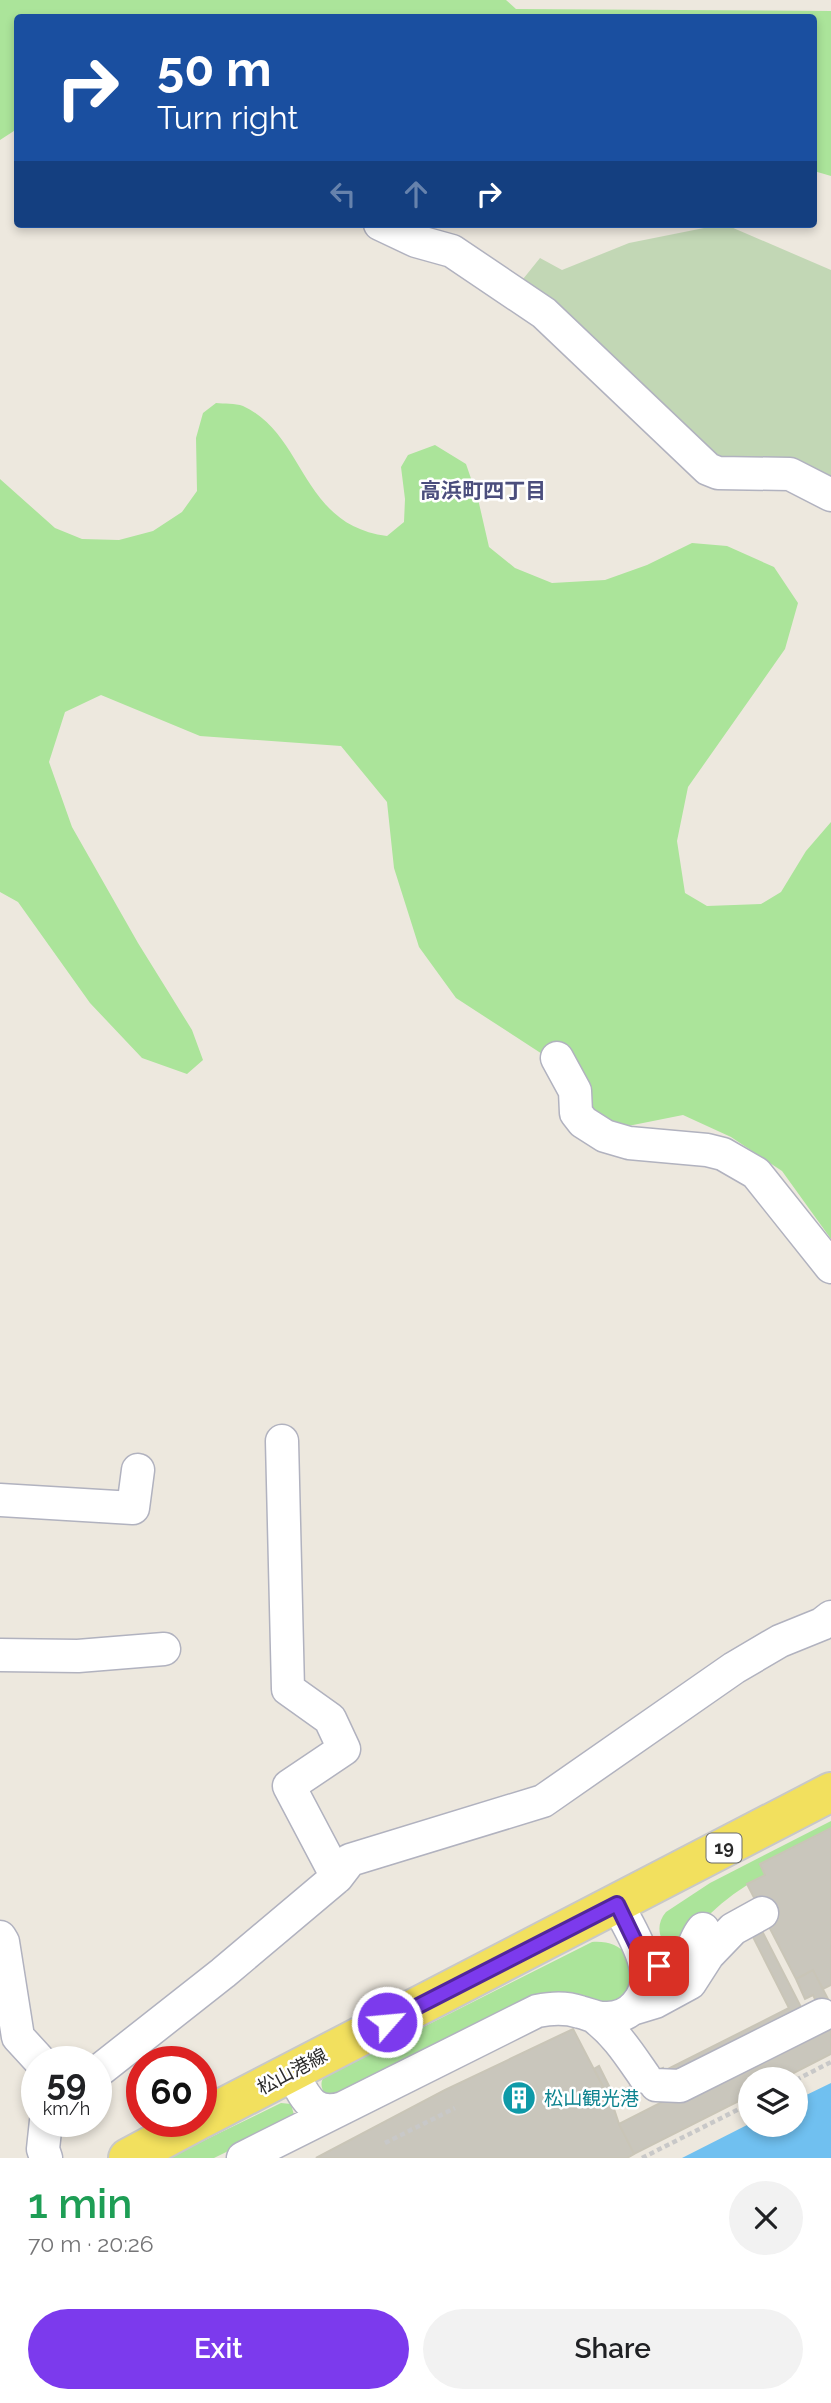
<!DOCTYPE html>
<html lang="en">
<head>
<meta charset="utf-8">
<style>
	body { margin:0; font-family:Raleway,"Noto Sans JP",sans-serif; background:#f2f2f2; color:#202124; height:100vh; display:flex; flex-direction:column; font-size:26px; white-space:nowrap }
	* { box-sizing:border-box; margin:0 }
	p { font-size:23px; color:#757577 }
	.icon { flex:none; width:38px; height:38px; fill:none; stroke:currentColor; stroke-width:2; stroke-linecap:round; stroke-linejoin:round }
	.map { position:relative; height:2158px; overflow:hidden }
	.sheet { display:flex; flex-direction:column; background:#fff; flex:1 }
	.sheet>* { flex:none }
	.banner { position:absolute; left:14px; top:14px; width:803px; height:214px; border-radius:7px; box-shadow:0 4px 10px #0003; background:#1a4fa0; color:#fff; overflow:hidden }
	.fabs { position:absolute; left:738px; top:2067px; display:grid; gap:14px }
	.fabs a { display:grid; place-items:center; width:70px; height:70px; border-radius:50%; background:#fff; box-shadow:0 4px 10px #0003; font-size:35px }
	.speed { position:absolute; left:21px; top:2046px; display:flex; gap:14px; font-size:35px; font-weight:700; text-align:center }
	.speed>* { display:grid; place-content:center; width:91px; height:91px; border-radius:50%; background:#fff; box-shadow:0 4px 10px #0003; line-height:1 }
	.speed small { font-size:18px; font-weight:400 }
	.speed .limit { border:10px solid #d22; background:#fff; color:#111 }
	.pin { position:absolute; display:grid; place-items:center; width:60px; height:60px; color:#fff; margin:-30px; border-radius:14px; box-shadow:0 4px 10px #0006 }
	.me { position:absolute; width:77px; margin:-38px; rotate:63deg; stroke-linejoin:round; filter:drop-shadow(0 0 5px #0008) }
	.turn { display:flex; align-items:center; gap:24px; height:147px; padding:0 28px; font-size:32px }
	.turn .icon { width:91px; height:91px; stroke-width:2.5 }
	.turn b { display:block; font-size:49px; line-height:60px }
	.lanes { display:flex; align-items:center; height:66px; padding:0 28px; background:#0003; justify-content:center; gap:35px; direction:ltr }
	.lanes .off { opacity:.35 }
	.round { display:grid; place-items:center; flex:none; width:74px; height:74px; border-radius:37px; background:#f2f2f2 }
	.summary { display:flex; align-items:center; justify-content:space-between; height:119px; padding:0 28px }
	h1 { font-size:42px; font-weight:600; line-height:52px; color:#1e9e55 }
	.cta { display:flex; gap:14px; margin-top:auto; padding:14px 28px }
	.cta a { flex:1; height:80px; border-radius:42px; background:#7c3aed; color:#fff; font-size:28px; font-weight:600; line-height:80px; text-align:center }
	.cta a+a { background:#f2f2f2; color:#202124 }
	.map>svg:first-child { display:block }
</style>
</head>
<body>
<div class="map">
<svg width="831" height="2158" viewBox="0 0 831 2158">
	<rect width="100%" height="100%" fill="#ede8de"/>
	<!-- green -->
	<path fill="#abe49a" d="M0 0H506L516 9 831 11V176L814 171V18H18L17 129 0 140Z
		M216 403C224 404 235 403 243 406 306 435 300 525 387 536L404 522 405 499 401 467 408 455 435 445 466 464 478 499 489 547 515 568 552 583 605 580 647 565 692 543 727 546 774 567 798 603 785 649 688 787 677 841 685 893 707 906 761 904 781 892 806 851 831 822V1239L782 1171 731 1137 683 1115 588 1134 556 1063 456 998 419 947 394 868 387 802 341 746 200 736 101 695 65 712 49 762 72 827 138 943 192 1030 203 1060 187 1074 142 1058 90 1003 18 902 0 892V479L55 528 82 539 119 540 153 531 182 512 197 491 196 438 203 413Z
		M831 1821V1828L760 1864 765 1875C729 1893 702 1919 678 1950H669C659 1939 655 1925 666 1912L710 1883Z
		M592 1942C608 1941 618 1945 629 1956L633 1985 614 2006 553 1994 533 1996 337 2096 325 2094C321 2088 320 2082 324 2077Z
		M281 2103 291 2104 294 2115 290 2121 214 2158H168Z"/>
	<!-- cemetery -->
	<path fill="#c2d7b5" d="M724 224 831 270V491L720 470 515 289 540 258 562 270 629 243Z"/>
	<!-- water -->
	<path fill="#70c0f0" d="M831 2083V2158H682L751 2123 796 2124V2100Z"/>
	<!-- building -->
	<path fill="#c9c6bc" stroke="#c9c5b7" stroke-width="2" d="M831 1828V1985L823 1989 813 1970 796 1979 747 1884 765 1875 760 1864Z
		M760 1927 803 2011 613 2106 594 2069 599 2066 614 2096 645 2077 663 2068 664 2071 789 2008 750 1931Z
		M813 1970 831 2005V2054L782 2079H751V2095L634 2154 619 2124 825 2019 813 1995 805 1999 796 1979Z
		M573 2029 613 2106 619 2124 634 2154 627 2158H316L445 2090Z"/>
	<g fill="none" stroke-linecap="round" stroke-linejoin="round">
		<!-- minor casing -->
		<g stroke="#b1b2bf" stroke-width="35">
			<path id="minor" d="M380 224 416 241 452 251 544 313 708 469 718 473 790 474 831 495
				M557 1058 575 1091 576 1113 583 1122 605 1136 629 1143 707 1150 723 1154 756 1173 831 1267
				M282 1441 288 1689 330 1719 344 1749 289 1786 337 1877
				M0 1500 133 1508 138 1470
				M0 1655 78 1656 164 1649
				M0 1937 3 1942 18 2037 41 2062
				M644 1960C660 1970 682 1967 692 1949 696 1942 697 1936 703 1929
				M632 2009 655 2002 690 1983 708 1955 733 1929 762 1913
				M593 2016C616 2033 629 2054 645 2077
				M291 2071C304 2094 311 2118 343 2108
				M96 2073 223 1973 337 1877 350 1860 543 1801 734 1668 780 1641 822 1624 831 1617
				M656 2085 680 2086 822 2015
				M46 2158 43 2149 46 2121
				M243 2158 537 2011C552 2008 565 2007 580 2012 589 2014 597 2019 607 2018 618 2018 629 2013 636 2005 663 1976 631 1932 617 1904"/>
		</g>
		<!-- major casing -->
		<g stroke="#c8c8c8" stroke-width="42">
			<path id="major" d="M201 2119 831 1792
				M128 2158 197 2121"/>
		</g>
		<!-- path -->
		<path stroke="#c8c8c8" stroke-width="4.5" stroke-dasharray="5 3.5" stroke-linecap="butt" d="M796 2080 831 2062
			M385 2143 455 2108
			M642 2158 751 2103"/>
		<!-- minor -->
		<use href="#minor" stroke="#fff" stroke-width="32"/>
		<!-- major -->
		<use href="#major" stroke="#f2e05e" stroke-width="38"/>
	</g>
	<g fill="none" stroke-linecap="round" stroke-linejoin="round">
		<!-- route casing -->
		<g stroke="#51269a" stroke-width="18">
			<path id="route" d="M387 2022 617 1904 644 1960 659 1966"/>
		</g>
		<!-- route -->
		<use href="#route" stroke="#7c3aed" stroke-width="12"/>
	</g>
	<!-- icons -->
	<defs>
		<g id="building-disc" transform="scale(1.75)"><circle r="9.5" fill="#0f9aa8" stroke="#fff"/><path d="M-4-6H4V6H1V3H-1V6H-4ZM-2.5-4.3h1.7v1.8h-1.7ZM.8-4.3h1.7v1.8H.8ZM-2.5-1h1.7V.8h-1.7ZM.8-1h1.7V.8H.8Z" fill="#fff"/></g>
	</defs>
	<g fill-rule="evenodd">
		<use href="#building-disc" x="519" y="2098"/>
	</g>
	<g text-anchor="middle" stroke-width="5" stroke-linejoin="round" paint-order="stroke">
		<!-- shield labels -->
		<rect fill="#fff" stroke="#6b6b6b" stroke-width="2" x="706.5" y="1833.5" width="35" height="29" rx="5"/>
		<g font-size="18" font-weight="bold" fill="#2b2b2b">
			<text x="724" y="1854">19</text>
		</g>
		<!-- street labels -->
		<g font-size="19" fill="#2b2b2b" stroke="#fff">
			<text transform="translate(292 2071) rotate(-28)" y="7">松山港線</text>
		</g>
		<!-- culture labels -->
		<g font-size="19" fill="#0d838f" stroke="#fff" text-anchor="start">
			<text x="544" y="2105">松山観光港</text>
		</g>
		<!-- neighbourhood labels -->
		<g font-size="21" font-weight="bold" fill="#4b4e7d" stroke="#fff">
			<text x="483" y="498">高浜町四丁目</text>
		</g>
	</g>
</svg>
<div class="fabs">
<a><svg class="icon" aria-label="layers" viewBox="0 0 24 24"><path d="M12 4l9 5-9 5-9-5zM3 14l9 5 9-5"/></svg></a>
</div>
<div class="speed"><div>59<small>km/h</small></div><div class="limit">60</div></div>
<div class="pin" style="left:659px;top:1966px;background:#d93025"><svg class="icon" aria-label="arrive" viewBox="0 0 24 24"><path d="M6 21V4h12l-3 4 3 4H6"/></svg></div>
<svg class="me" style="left:387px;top:2022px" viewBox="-20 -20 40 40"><circle r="17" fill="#7c3aed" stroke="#fff" stroke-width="3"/><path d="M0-11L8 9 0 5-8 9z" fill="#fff"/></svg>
<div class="banner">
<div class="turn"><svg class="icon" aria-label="right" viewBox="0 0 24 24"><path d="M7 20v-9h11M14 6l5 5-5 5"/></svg><div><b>50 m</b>Turn right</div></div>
<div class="lanes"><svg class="icon off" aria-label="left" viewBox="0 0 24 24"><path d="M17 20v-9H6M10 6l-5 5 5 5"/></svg><svg class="icon off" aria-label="ahead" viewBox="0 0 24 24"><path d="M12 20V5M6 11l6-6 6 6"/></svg><svg class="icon" aria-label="right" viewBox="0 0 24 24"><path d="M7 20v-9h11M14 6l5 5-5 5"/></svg></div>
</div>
</div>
<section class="sheet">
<div class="summary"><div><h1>1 min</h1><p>70 m · 20:26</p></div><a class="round"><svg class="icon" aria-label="close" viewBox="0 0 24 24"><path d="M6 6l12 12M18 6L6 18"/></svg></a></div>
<div class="cta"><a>Exit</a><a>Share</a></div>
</section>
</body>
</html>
